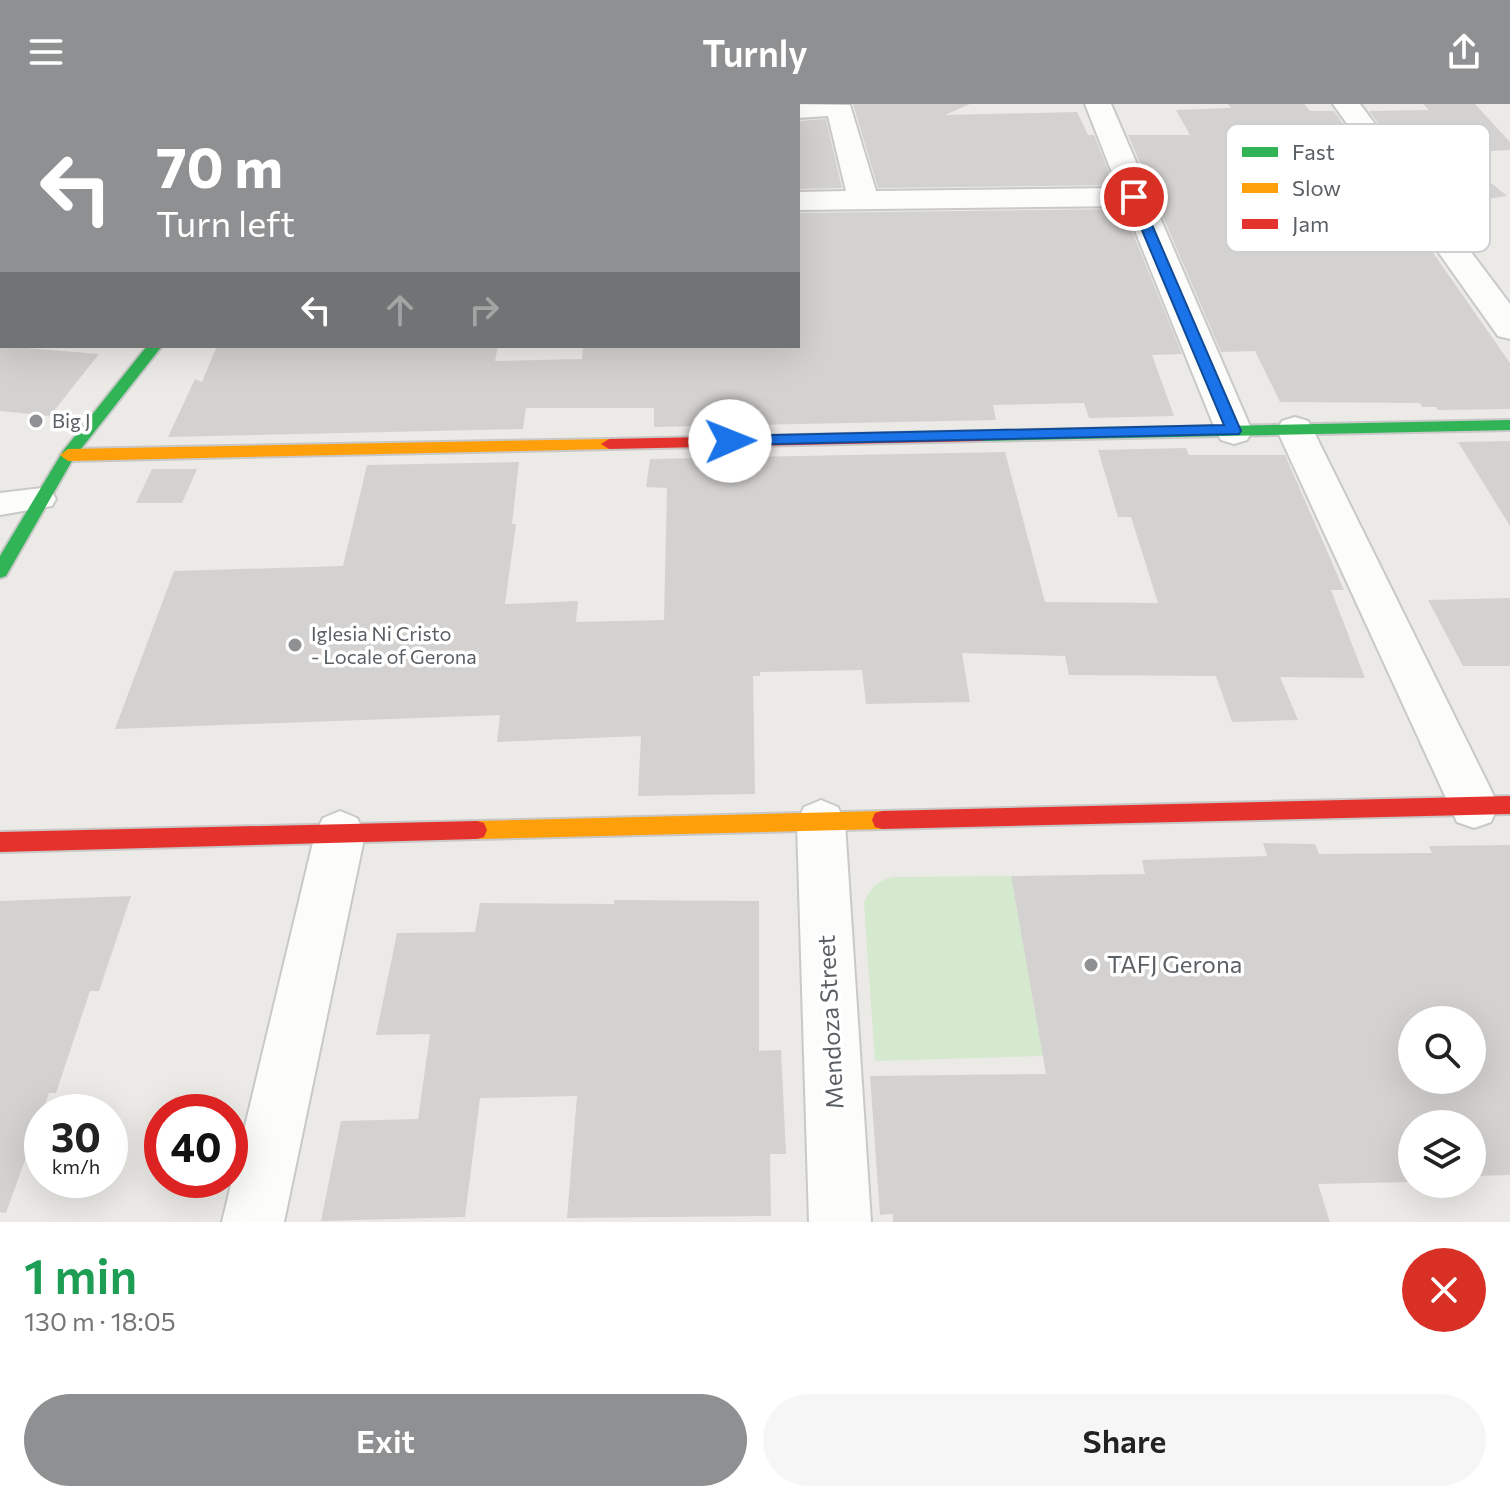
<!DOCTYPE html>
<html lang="en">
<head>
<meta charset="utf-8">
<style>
	body { margin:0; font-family:Commissioner,sans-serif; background:#f6f6f6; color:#222; height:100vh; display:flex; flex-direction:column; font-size:30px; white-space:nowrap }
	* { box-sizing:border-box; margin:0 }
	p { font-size:26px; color:#767676 }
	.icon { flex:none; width:44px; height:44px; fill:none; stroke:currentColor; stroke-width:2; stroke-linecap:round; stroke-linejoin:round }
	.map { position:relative; height:1118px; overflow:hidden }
	.drawer { display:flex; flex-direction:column; background:#fff; flex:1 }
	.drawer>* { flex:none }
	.top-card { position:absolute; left:0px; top:0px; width:800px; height:244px; box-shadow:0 8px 32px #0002; background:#8e9092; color:#fff; overflow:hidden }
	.buttons { position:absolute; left:1398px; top:902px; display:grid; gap:16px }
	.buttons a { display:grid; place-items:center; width:88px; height:88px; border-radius:50%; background:#fff; box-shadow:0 8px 32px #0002; font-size:40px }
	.speed { position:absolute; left:24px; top:990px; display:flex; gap:16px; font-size:40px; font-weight:700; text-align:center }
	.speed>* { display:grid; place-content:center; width:104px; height:104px; border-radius:50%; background:#fff; box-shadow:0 8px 32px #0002; line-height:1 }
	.speed small { font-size:20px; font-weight:400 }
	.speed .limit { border:12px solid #d22; background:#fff; color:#111 }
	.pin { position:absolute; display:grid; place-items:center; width:68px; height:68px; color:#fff; margin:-34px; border:4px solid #fff; border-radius:50%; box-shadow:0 2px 8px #0007 }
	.me { position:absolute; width:88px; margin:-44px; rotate:89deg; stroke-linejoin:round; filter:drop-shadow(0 0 6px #0008) }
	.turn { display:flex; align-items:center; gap:28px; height:168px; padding:0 24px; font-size:36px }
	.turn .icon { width:104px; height:104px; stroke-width:2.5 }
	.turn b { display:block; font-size:56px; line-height:68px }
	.lanes { display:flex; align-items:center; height:76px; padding:0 24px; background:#0003; justify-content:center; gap:40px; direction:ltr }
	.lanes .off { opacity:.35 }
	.round { display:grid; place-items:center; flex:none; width:84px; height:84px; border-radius:42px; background:#f6f6f6 }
	.summary { display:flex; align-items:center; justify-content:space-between; height:136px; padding:0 24px }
	h1 { font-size:48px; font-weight:600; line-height:60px; color:#1e9e55 }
	.primary-button { display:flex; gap:16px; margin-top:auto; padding:16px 24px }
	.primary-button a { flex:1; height:92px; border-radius:48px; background:#8e9092; color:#fff; font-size:32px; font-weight:600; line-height:92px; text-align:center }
	.primary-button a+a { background:#f6f6f6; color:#222 }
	header { display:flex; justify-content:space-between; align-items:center; height:104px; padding:0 24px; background:#8e9092; color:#fff; font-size:36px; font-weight:600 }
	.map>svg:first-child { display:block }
</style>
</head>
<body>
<header><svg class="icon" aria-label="menu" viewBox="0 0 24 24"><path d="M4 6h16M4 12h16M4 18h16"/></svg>Turnly<svg class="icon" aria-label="share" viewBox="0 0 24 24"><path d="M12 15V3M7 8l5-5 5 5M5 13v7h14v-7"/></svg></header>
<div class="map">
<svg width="1510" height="1118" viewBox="0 0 1510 1118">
	<rect width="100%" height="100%" fill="#eceae6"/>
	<!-- green -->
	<path fill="#d5e9cf" d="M1011 772 1043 952 875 957 864 799C870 784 877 777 892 773Z"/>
	<!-- building -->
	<path fill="#d4d2d0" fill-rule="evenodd" d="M853 0H970L945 11 1077 8 1088 31H1094L1114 81 878 84Z
		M1228 0H1304L1310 7H1334L1510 259V305L1438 306 1436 303H1422L1420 299 1280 298 1255 247 1221 248 1128 31H1190L1176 6 1231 4Z
		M1423 0H1475L1510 38V46L1455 49 1507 92 1440 102 1369 7 1429 6Z
		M826 15 842 84 798 85V17Z
		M1123 105 1182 250 1152 251 1174 312 1089 314 1084 299 993 301 996 316 654 323V304H526L523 325 168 333 195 275 202 278 217 242H498L495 257 582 255 583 242H798V109Z
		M0 241 2 242 99 250 50 312 0 307Z
		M1510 337V422L1458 338Z
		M1186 344 1189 351H1285L1344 486H1331L1365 574 1280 573 1298 616 1232 618 1216 572 1069 571 1065 552 962 549 970 598 866 600 862 566 760 568V572H753L755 690 638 692 641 632 497 638 500 611 115 625 174 467 343 462 367 361 519 358 512 420H516L505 500 578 497 576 518 664 516 667 384 646 383 650 355 1005 348 1045 498 1158 499 1131 413H1118L1098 346Z
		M152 365H197L182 399H136Z
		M1510 494V562H1463L1428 496Z
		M1263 739 1315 740 1319 750 1432 749 1429 742 1510 741V1071L1472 1072V1020H1412L1411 1078 1318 1080 1330 1118H893V1110L880 1111 870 972 1046 970 1011 772 1145 770 1142 756 1267 752ZM1412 916H1472V976H1412Z
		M131 792 99 887H90L56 989H49L6 1109 0 1108V797Z
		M614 796 759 797V947L781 946 786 1050H770L771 1112 567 1114 577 992 480 994 465 1113 321 1117 341 1017 418 1015 430 930 376 931 397 829 475 828 480 799 614 800Z"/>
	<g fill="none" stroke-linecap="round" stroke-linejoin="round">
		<!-- lane casing -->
		<g stroke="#c8c9c8" stroke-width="4">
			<path id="lane" d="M42 384 52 388 56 395 52 402 0 411V389Z"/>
		</g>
		<!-- street casing -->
		<g stroke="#c8c9c8" stroke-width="4">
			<path id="street" d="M789 0 850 1 876 87 1118 84 1085 0H1111L1252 327 1247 336 1234 340 1221 336 1216 327 1125 102 798 106V88L846 87 828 12 798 14V2H787Z
				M1333 0H1360L1510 200V235L1498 232Z
				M1295 313 1308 317 1313 326 1491 686 1498 702 1491 718 1474 724 1457 718 1277 326 1282 317Z
				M821 696 838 703 845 719 871 1118H809L797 719 804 703Z
				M340 707 357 714 365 730 284 1118H222L315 730 323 714Z"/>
		</g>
		<!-- fast casing -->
		<g stroke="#c8c8c8" stroke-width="4">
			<path id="fast" d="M344 0H356L343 2Z
				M147 242H162L73 355 6 472 0 474V452L63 347Z
				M1510 316V326L982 337 974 332 982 327Z"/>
		</g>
		<!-- slow casing -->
		<g stroke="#c8c8c8" stroke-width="4">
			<path id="slow" d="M609 335 617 340 609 345 68 357 60 351 68 345Z
				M882 707 889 709 892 716 889 723 882 725 477 735 470 733 467 726 470 719 477 717Z"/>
		</g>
		<!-- jam casing -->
		<g stroke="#c8c8c8" stroke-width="4">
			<path id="jam" d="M982 327 990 332 982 337 609 345 601 340 609 335Z
				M1510 692V710L882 725 875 723 872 716 875 709 882 707Z
				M477 717 484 719 487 726 484 733 477 735 0 748V728Z"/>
		</g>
		<!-- lane -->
		<use href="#lane" fill="#fcfcfb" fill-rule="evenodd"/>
		<!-- street -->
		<use href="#street" fill="#fcfcfb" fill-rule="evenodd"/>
		<!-- fast -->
		<use href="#fast" fill="#30b455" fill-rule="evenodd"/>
		<!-- slow -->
		<use href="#slow" fill="#ff9f0a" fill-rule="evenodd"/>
		<!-- jam -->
		<use href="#jam" fill="#e5322d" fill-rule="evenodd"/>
	</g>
	<!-- route -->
	<path fill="#1a73e8" stroke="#114b97" stroke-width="2" d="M1134 89 1140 93 1241 327 1239 330 724 341V333L730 332 1224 321 1128 93Z"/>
	<!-- markers -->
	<g fill="#8e9092" stroke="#fff" stroke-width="3">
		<circle cx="36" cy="317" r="8"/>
		<circle cx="295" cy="541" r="8"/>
		<circle cx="1091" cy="861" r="8"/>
	</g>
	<g text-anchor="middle" stroke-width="7" stroke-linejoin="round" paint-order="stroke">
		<!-- poi labels -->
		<g font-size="20" fill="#5b6065" stroke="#fff" text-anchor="start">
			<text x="52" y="324">Big J</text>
			<text x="311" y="537">Iglesia Ni Cristo<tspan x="311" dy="23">- Locale of Gerona</tspan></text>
		</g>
		<!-- near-poi labels -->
		<g font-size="24" fill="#5b6065" stroke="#fff" text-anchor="start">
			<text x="1107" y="869">TAFJ Gerona</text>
		</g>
		<!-- near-street labels -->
		<g font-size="24" fill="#5b6065" stroke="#fff">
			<text transform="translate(831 918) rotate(-93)" y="8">Mendoza Street</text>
		</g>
	</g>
	<!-- legend -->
	<rect x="1226" y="20" width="264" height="128" rx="12" fill="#fff" stroke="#cecfd1" stroke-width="2"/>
	<rect x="1242" y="43" width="36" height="10" fill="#30b455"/>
	<rect x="1242" y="79" width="36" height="10" fill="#ff9f0a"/>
	<rect x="1242" y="115" width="36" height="10" fill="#e5322d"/>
	<g font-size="22" fill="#5b6065">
		<text x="1292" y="56">Fast</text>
		<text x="1292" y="92">Slow</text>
		<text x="1292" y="128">Jam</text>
	</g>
</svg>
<div class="buttons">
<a><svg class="icon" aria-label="search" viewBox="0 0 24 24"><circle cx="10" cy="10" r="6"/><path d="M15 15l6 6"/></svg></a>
<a><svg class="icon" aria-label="layers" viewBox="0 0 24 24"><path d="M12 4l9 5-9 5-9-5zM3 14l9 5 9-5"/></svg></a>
</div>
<div class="speed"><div>30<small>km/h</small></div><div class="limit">40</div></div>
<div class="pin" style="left:1134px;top:93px;background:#d93025"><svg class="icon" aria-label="arrive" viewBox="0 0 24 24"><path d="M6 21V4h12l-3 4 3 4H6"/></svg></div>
<svg class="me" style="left:730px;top:337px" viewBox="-20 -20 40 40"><circle r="19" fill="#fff"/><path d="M0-13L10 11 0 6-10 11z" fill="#1a73e8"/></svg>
<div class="top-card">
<div class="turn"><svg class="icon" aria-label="left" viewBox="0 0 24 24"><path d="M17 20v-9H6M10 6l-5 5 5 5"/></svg><div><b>70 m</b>Turn left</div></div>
<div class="lanes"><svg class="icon" aria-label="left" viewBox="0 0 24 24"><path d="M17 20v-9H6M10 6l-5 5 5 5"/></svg><svg class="icon off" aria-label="ahead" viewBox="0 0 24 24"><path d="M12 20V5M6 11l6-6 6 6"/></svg><svg class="icon off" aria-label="right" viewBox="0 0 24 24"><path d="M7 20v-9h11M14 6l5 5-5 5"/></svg></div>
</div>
</div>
<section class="drawer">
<div class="summary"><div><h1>1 min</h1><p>130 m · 18:05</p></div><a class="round" style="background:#d93025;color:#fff"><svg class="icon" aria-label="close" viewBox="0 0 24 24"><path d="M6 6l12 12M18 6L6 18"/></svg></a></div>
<div class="primary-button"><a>Exit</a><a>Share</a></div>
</section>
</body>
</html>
